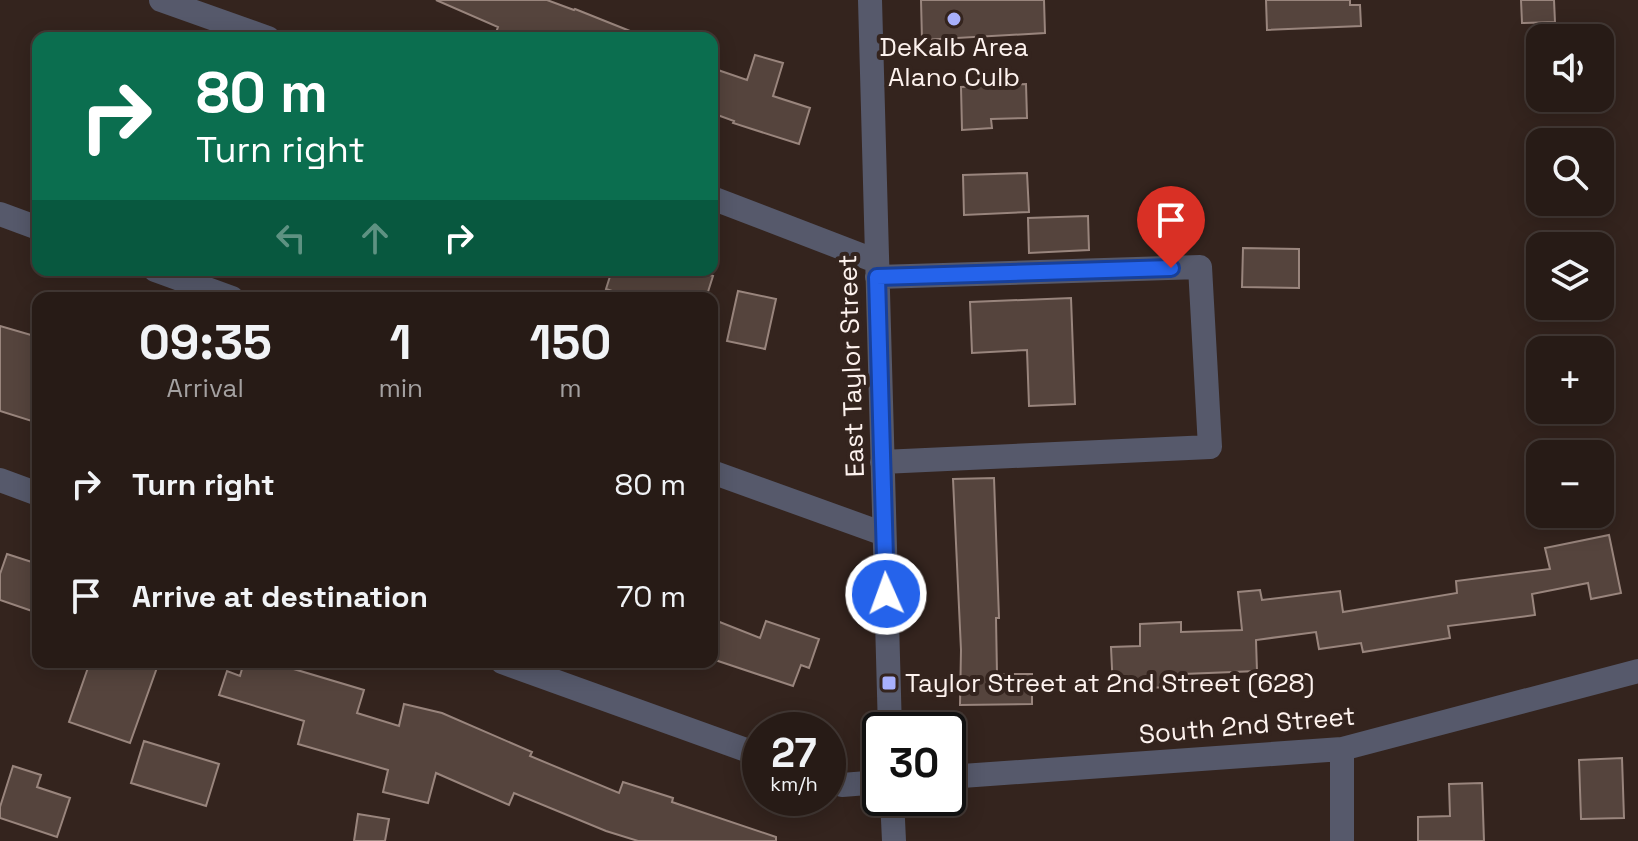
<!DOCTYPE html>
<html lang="en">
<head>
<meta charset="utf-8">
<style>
	body { margin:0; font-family:"Space Grotesk",sans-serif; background:#2f241f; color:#f1f3f6; height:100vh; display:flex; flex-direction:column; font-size:30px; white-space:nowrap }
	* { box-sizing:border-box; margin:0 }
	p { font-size:26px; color:#a4a1a1 }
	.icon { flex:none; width:44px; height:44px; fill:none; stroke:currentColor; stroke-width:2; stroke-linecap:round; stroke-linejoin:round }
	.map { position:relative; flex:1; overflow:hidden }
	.sheet { position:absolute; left:32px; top:292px; width:686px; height:376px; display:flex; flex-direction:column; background:#271b16; border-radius:16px; box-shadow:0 4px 20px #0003,0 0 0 2px #433935 }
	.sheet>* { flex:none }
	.guide { position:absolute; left:32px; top:32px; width:686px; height:244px; border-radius:16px; box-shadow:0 4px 20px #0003,0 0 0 2px #433935; background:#0b6e4f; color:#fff; overflow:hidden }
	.buttons { position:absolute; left:1526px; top:24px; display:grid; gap:16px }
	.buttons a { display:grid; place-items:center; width:88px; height:88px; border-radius:16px; background:#271b16; box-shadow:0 4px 20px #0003,0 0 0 2px #433935; font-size:40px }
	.speed { position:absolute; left:742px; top:712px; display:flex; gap:16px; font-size:40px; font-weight:700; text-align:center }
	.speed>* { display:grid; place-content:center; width:104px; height:104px; border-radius:50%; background:#271b16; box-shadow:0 4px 20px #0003,0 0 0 2px #433935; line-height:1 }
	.speed small { font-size:20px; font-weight:400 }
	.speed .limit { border:4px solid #111; border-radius:12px; background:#fff; color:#111 }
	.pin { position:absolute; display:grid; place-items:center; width:68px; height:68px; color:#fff; margin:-82px -34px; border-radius:50% 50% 50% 0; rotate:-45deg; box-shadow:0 0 8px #0007 }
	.pin .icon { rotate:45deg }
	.me { position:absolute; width:88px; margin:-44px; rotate:358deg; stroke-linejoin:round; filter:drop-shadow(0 0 6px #0008) }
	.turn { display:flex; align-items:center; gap:28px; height:168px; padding:0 32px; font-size:36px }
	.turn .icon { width:104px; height:104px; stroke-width:2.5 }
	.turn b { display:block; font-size:56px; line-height:68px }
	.lanes { display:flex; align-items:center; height:76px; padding:0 32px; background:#0003; justify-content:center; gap:40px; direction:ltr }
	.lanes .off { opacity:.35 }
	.eta { display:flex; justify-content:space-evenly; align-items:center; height:136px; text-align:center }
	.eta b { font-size:48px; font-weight:700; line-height:56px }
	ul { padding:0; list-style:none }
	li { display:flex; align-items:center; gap:24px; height:112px; padding:0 32px }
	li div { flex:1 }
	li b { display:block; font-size:30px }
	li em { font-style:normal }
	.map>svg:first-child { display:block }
</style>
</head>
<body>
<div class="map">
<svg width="1638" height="841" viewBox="0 0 1638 841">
	<rect width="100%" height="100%" fill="#34241e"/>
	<!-- building -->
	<path fill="#55443d" stroke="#99857d" stroke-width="2" d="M436 0H547L574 10 575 9 645 37 494 38 498 27Z
		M921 0H1044L1045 33 922 40Z
		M1266 0H1350V5H1360L1361 26 1267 30Z
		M1521 0H1554L1555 22 1522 23Z
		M755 55 783 63 773 96 810 108 799 144 733 123 734 121 712 113V68L747 80Z
		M1026 84 1027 118 991 119 992 128 962 130 961 87Z
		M1027 173 1029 212 964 215 963 175Z
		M1088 216 1089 250 1029 253 1028 218Z
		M1243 248 1299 249V288L1242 287Z
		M612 270H695L713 276 706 298H634L606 289Z
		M738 291 776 299 765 349 727 341Z
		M1071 298 1075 404 1029 406 1027 350 972 353 970 302Z
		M0 326 38 337V423L0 411Z
		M994 478 999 618H996L997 674H1032V704L960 705 961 650 953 479Z
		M1609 535 1621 593 1591 599 1588 583 1532 594 1535 615 1448 626 1450 638 1363 652 1361 643 1319 649 1316 632 1256 640 1257 671 1184 674V686L1113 690 1111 647 1140 646V624L1181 622V632L1242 630 1238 592 1260 590 1262 600 1340 591 1343 612 1457 593 1456 581 1550 569 1545 548Z
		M7 554 38 564V613L0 600V574Z
		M712 619 760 638 766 621 819 639 809 668 801 665 793 686 712 659Z
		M90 662H159L130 743 69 722Z
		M244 662H289L287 667 364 690 357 713 399 726 404 704 442 713 532 752 530 756 619 793 623 782 673 798 672 802 776 837V841H638L606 831 514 793 509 805 436 773 428 803 383 792 388 770 298 744 304 721 219 695 227 671 240 676Z
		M144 741 219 764 206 806 131 783Z
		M1622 758 1624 818 1581 819 1579 760Z
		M13 766 41 775 37 787 70 798 57 837 0 818V807Z
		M1482 783 1484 841H1418V817L1450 816 1449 784Z
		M358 814 389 819 385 841H354Z"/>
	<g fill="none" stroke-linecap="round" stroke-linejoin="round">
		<!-- minor -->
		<path stroke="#56596b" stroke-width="24" d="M161 0 268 38
			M870 0 890 730
			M712 198 876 261
			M0 214 38 228
			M155 270 232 298
			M877 277 1200 267 1210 447 882 462
			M712 472 884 534
			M0 480 38 494
			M502 662 760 755
			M948 777 1342 749 1638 671
			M828 780 842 785 880 782
			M892 798 894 841
			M1342 841V749"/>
	</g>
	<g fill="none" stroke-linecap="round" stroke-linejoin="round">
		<!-- route casing -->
		<g stroke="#184099" stroke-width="20">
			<path id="route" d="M886 594 877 277 1171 268"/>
		</g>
		<!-- route -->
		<use href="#route" stroke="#2563eb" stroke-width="14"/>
	</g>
	<!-- markers -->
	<g fill="#a8b0fc" stroke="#34241e" stroke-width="3">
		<circle cx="954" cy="19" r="8"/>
		<rect x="881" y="675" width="16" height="16" rx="4"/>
	</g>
	<g text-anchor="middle" stroke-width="8" stroke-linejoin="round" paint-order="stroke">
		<!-- poi labels -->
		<g font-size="26" fill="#fdf2ee" stroke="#34241e">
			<text x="954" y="56">DeKalb Area<tspan x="954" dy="30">Alano Culb</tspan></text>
			<text x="905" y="692" text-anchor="start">Taylor Street at 2nd Street (628)</text>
		</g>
		<!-- street labels -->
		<g font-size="26" fill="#fdf2ee" stroke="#34241e">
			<text transform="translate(851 366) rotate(-92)" y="9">East Taylor Street</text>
			<text transform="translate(1247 725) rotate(-5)" y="9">South 2nd Street</text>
		</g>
	</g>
</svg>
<div class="buttons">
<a><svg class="icon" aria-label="sound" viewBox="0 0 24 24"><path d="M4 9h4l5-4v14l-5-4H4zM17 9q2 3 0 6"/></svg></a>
<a><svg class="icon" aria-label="search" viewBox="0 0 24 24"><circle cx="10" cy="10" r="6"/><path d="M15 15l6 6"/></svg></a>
<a><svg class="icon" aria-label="layers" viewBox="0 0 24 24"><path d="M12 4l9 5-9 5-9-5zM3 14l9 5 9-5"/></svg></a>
<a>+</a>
<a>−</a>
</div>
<div class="speed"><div>27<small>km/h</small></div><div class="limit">30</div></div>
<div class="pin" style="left:1171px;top:268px;background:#d93025"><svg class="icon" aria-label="arrive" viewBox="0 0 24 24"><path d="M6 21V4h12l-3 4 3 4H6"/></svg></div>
<svg class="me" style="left:886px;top:594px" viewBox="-20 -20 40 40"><circle r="17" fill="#2563eb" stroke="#fff" stroke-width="3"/><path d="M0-11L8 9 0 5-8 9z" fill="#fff"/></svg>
<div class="guide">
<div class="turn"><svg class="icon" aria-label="right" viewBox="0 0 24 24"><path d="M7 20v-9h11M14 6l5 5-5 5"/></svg><div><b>80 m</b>Turn right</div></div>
<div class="lanes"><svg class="icon off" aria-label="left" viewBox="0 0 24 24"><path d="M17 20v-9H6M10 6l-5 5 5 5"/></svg><svg class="icon off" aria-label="ahead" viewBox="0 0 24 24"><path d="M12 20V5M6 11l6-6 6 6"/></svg><svg class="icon" aria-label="right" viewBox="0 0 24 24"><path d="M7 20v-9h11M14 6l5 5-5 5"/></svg></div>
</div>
<section class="sheet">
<div class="eta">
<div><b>09:35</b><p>Arrival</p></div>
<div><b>1</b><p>min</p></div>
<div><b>150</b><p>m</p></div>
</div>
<ul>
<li><svg class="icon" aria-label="right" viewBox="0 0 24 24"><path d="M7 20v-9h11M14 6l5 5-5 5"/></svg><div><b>Turn right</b></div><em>80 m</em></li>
<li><svg class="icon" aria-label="arrive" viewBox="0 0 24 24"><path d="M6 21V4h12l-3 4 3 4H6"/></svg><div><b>Arrive at destination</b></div><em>70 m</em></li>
</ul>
</section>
</div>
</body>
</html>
